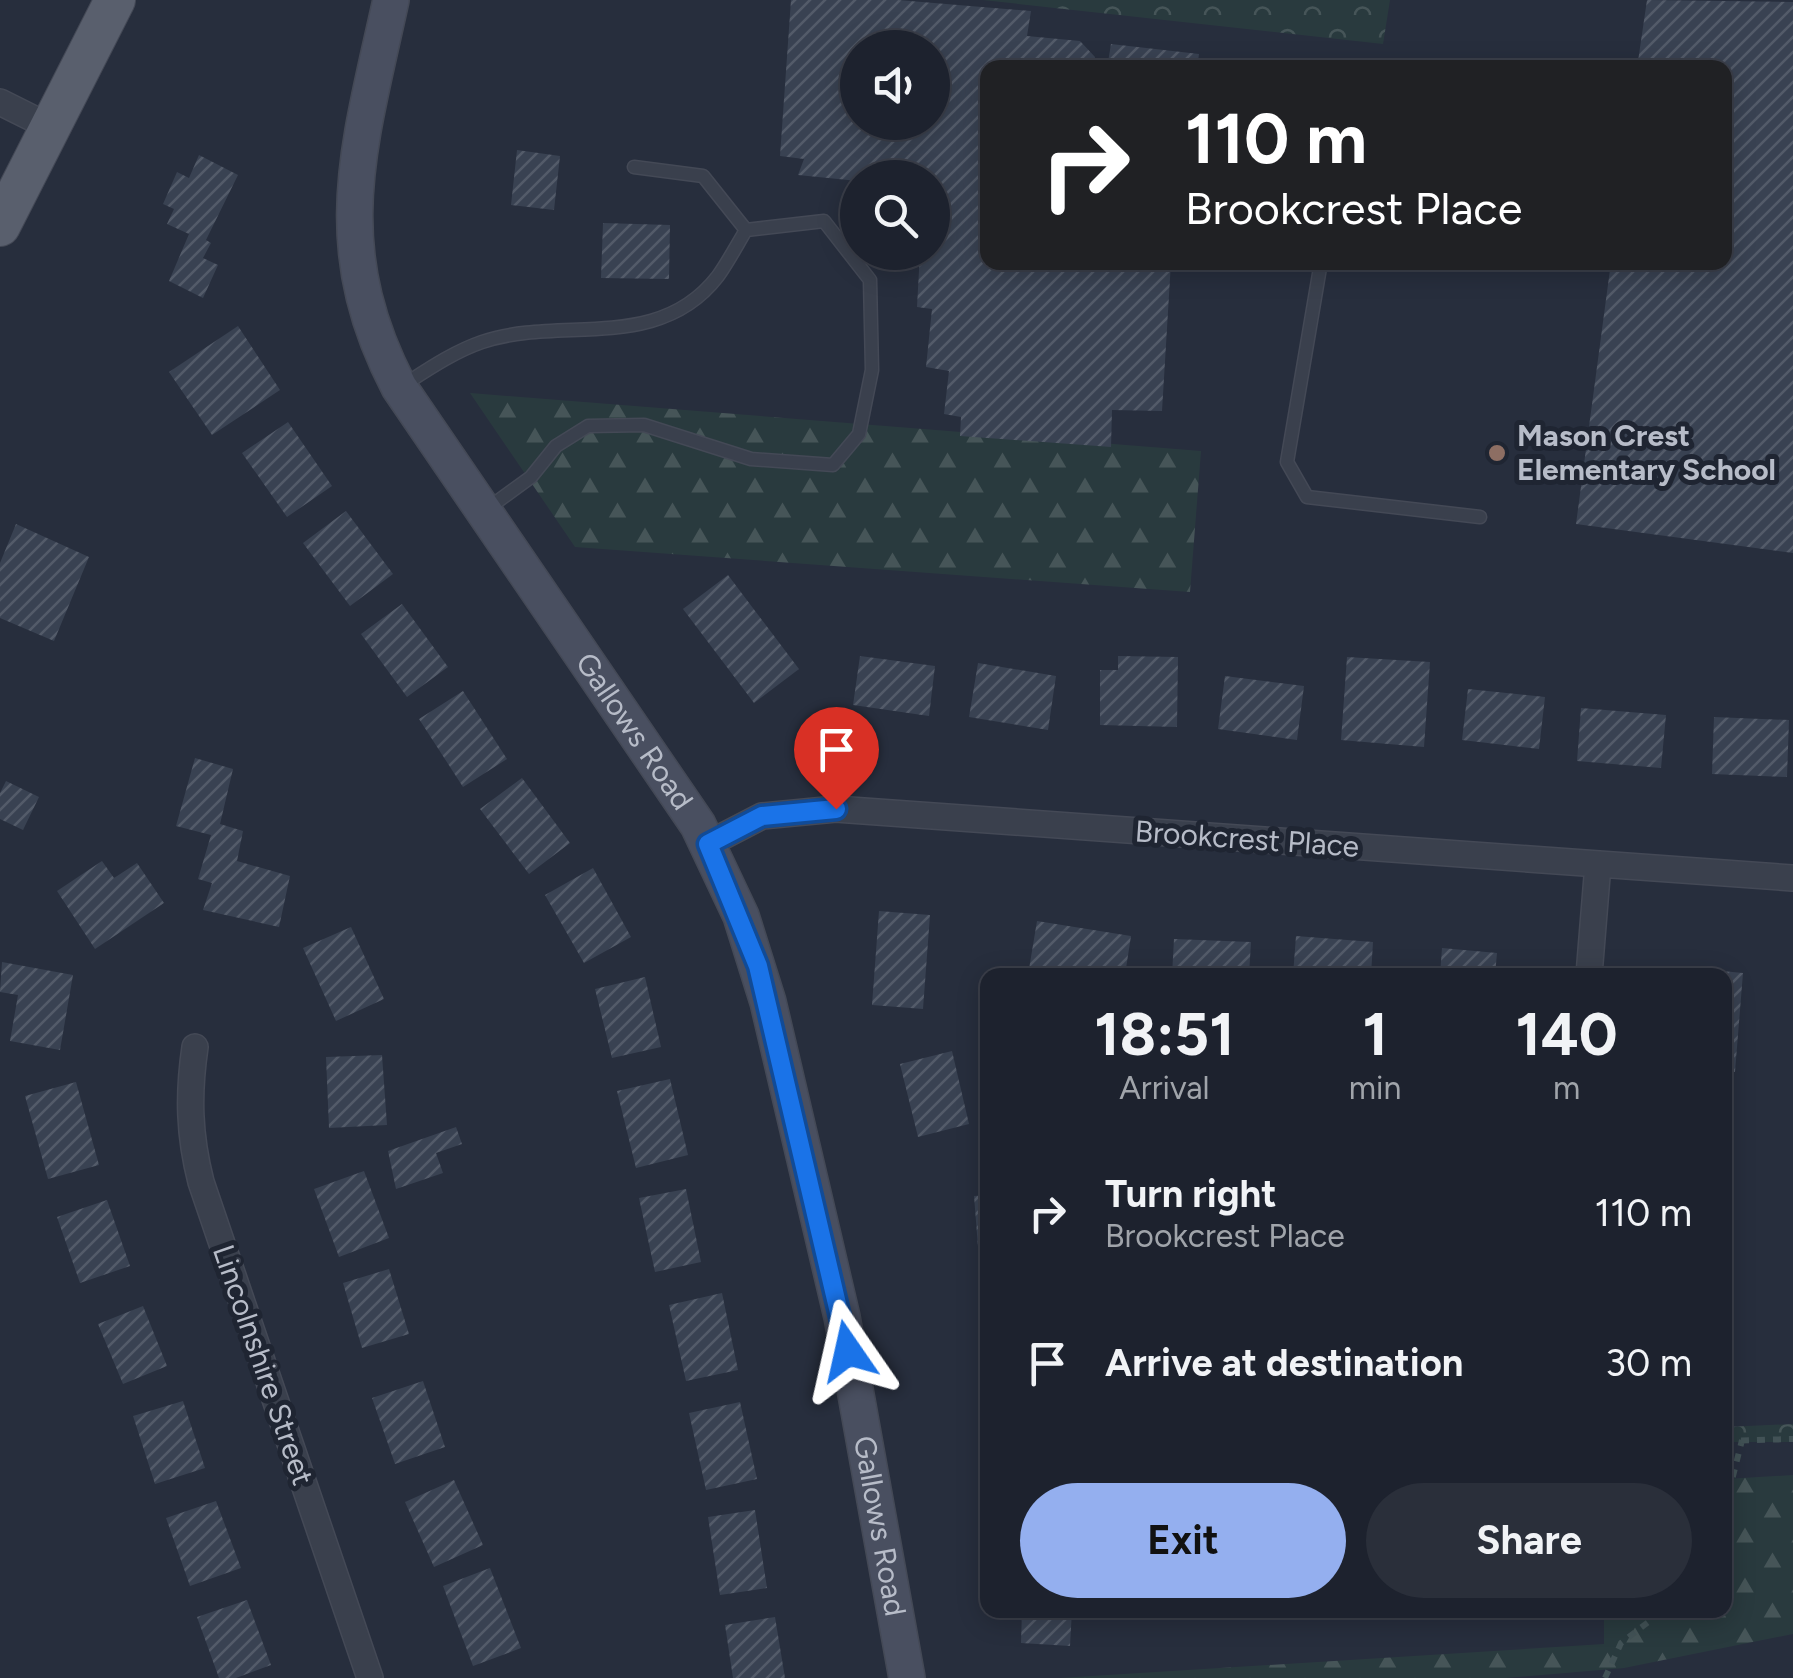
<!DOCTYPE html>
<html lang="en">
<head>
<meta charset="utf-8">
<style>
	body { margin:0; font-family:Figtree,sans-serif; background:#2a2f3a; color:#f1f3f6; height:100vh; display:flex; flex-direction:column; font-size:38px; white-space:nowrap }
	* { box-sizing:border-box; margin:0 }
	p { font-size:32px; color:#a0a4aa }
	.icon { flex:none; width:55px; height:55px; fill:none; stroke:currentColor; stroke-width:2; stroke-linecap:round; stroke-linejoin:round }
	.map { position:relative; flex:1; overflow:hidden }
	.details { position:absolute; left:980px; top:968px; width:752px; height:650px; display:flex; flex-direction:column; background:#1d222e; border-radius:20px; box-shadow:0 5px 25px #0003,0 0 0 2px #3b3f4a }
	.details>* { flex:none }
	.banner { position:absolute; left:980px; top:60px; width:752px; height:210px; border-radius:20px; box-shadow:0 5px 25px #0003,0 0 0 2px #3b3f4a; background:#202124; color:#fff; overflow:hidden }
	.controls { position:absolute; left:840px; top:30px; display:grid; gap:20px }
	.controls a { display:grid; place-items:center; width:110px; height:110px; border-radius:50%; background:#1d222e; box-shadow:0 5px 25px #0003,0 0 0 2px #3b3f4a; font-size:50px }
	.pin { position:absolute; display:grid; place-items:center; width:85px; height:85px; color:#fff; margin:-102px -42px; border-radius:50% 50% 50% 0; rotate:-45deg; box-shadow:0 0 10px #0007 }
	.pin .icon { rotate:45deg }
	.me { position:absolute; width:110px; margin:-55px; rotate:349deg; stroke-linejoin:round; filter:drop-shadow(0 0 8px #0008) }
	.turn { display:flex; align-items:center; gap:35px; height:210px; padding:0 40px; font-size:45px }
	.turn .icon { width:130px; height:130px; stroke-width:2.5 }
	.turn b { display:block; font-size:70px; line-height:85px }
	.eta { display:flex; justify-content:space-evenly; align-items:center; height:170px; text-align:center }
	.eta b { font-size:60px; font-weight:700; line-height:70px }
	.action { display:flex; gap:20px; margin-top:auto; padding:20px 40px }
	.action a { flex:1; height:115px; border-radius:60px; background:#94afef; color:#111; font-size:40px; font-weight:700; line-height:115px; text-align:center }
	.action a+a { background:#2a2f3a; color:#f1f3f6 }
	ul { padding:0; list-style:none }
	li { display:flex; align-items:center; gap:30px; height:150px; padding:0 40px }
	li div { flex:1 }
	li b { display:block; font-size:38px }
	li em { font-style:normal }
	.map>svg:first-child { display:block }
</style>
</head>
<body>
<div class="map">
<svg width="1793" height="1678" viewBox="0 0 1793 1678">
	<defs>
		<pattern id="forest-firs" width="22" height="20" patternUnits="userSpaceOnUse" patternTransform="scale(2.5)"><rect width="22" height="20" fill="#293a3e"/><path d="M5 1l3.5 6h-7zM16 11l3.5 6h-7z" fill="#465558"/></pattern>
		<pattern id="park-crowns" width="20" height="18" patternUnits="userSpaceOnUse" patternTransform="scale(2.5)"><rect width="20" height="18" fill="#293a3e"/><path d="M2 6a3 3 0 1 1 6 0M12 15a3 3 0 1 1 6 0" fill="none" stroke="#465558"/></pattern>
		<pattern id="building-hatch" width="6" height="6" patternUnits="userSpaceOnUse" patternTransform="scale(2.5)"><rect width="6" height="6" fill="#394252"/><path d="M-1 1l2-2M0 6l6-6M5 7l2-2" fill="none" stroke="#535b69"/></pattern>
	</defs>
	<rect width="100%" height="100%" fill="#272e3d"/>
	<!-- forest -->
	<path fill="url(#forest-firs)" d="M470 393 1201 451 1190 592 575 547Z
		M1793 1475V1634L1624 1668 1505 1678H1060L1604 1644V1610H1725V1479Z"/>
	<!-- park -->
	<path fill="url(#park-crowns)" d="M983 0H1390L1383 44Z
		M1793 1424V1442H1725V1427Z"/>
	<!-- building -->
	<path fill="url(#building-hatch)" fill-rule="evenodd" d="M791 0H898L1031 11 1027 36 1080 41 1095 57 1094 68H988V262H1171L1162 411 1112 410 1111 447 960 436 961 417 944 414 949 371 926 367 932 309 917 307 920 252H932V178H858V181L798 175 804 159 780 156ZM858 48H932V122H858Z
		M1647 0 1793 2V553L1576 524 1611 262H1725V68H1637Z
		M1111 44 1199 54 1197 68H1107Z
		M517 150 560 156 554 210 511 205Z
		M199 155 238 175 206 240 211 243 203 258 218 265 203 298 169 281 189 234 167 224 174 209 163 204 177 172 189 178Z
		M603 223 670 225 669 279 601 278Z
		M238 326 280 390 212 435 169 372Z
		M288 422 332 486 287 517 242 453Z
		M346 511 393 574 350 606 303 543Z
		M16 524 89 557 54 641 0 618V563Z
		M728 575 799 669 754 703 683 609Z
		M402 604 448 667 407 697 361 634Z
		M860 656 935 666 929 716 853 705Z
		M1118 656 1178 657 1177 727 1100 725V670H1118Z
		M1347 657 1430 662 1424 747 1341 740Z
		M978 663 1056 676 1048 730 969 717Z
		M1225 676 1304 686 1297 740 1218 729Z
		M1468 689 1545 697 1539 749 1462 740Z
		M463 691 507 759 463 787 419 719Z
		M1581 708 1666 715 1661 768 1577 761Z
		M1714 717 1789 720 1787 777 1712 774Z
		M195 758 233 769 220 824 243 831 237 861 290 876 279 927 203 910 212 883 198 879 211 835 176 826Z
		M522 778 570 843 529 874 480 809Z
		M6 781 39 797 23 830 0 819V793Z
		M102 861 114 878 137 863 164 903 95 949 57 891Z
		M593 868 631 937 584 963 545 895Z
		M879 911 930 915 923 1009 872 1005Z
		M1037 921 1131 936 1125 975H1028Z
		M351 927 384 999 336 1021 303 948Z
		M1296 936 1373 942 1371 975H1293Z
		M1174 939 1251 942 1249 975H1172Z
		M1442 948 1497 953 1495 975H1440Z
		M2 962 73 975 60 1050 10 1041 18 995 0 992Z
		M1691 968 1743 973 1735 1072 1725 1071V975H1690Z
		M645 977 661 1047 612 1058 595 989Z
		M952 1051 969 1124 918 1137 900 1064Z
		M382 1055 387 1125 329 1128 326 1057Z
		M670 1079 688 1155 636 1168 617 1091Z
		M76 1082 99 1165 48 1179 25 1096Z
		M456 1127 462 1144 436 1153 443 1173 396 1189 388 1151Z
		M364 1171 389 1238 339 1257 314 1189Z
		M686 1189 701 1262 655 1272 639 1198Z
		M1725 1193H1733L1731 1278H1725Z
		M988 1195V1284L981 1285 974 1196Z
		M107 1200 130 1266 80 1283 57 1217Z
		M389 1269 409 1334 362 1348 343 1283Z
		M722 1293 738 1370 686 1381 669 1305Z
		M143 1306 167 1366 123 1384 98 1324Z
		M423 1381 445 1447 395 1464 372 1398Z
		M183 1401 205 1468 155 1484 133 1416Z
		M740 1402 757 1479 706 1490 689 1413Z
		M454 1480 483 1545 434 1567 405 1502Z
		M216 1501 241 1568 190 1586 166 1518Z
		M755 1510 767 1588 720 1595 708 1517Z
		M490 1568 521 1648 473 1666 443 1586Z
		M247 1600 271 1665 236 1678H219L197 1617Z
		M1022 1610H1072L1070 1646 1021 1643Z
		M775 1617 785 1678H733L725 1625Z"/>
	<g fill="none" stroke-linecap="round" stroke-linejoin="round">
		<!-- service casing -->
		<g stroke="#444956" stroke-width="15">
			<path id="service" d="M634 167 703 176 746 230
				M1321 262 1287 462 1307 497 1480 517
				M402 386C427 370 453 352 482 342 561 315 658 354 718 276 728 262 737 245 746 230L824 221 870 280 872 370 859 434 833 465 751 459 644 425 588 426 556 446 531 477 487 509"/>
		</g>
		<!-- minor casing -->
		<g stroke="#444956" stroke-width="28">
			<path id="minor" d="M0 102 50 127
				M708 844 762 816 836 809 1793 878
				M1589 975 1598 864
				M195 1047C188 1095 189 1135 201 1182L370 1678"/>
		</g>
		<!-- secondary casing -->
		<g stroke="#444956" stroke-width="38">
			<g id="secondary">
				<path id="s1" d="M391 0C359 147 325 245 399 387L698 825 741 916 768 1002 842 1317 907 1678"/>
			</g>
		</g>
		<!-- primary casing -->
		<g stroke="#444956" stroke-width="42">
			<path id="primary" d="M0 226 115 0"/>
		</g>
		<!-- path -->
		<path stroke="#425256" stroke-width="6" stroke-dasharray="8 8" stroke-linecap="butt" d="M1725 1441 1793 1439
			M1725 1508 1742 1440
			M1605 1678 1621 1643 1664 1610"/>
		<!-- service -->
		<use href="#service" stroke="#3a404d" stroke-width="12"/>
		<!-- minor -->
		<use href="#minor" stroke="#3a404d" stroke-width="25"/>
		<!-- secondary -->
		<use href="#secondary" stroke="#494f60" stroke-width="35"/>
		<!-- primary -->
		<use href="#primary" stroke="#595f6d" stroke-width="40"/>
	</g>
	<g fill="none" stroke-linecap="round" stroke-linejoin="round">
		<!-- route casing -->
		<g stroke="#114b97" stroke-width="25">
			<path id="route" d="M836 809 762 816 708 844 758 966 848 1351"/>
		</g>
		<!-- route -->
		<use href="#route" stroke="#1a73e8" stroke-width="18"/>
	</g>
	<!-- markers -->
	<circle fill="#8d6e63" stroke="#1f2532" stroke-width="4" cx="1497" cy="453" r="10"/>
	<g text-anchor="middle" stroke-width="10" stroke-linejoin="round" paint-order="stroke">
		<!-- poi labels -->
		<g font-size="30" font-weight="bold" fill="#b7bcc8" stroke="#1f2532" text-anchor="start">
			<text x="1517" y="446">Mason Crest<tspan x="1517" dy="34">Elementary School</tspan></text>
		</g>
		<!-- street labels -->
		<g font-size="30" fill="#b7bcc8" stroke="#1f2532">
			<text dy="10" stroke="none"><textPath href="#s1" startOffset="815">Gallows Road</textPath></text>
			<text transform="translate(1247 839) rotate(4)" y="10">Brookcrest Place</text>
			<text transform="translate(263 1365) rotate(71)" y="10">Lincolnshire Street</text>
			<text dy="10" stroke="none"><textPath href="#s1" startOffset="1655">Gallows Road</textPath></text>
		</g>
	</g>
</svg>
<div class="controls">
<a><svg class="icon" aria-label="sound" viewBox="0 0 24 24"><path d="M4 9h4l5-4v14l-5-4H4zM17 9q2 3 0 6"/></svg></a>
<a><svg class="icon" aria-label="search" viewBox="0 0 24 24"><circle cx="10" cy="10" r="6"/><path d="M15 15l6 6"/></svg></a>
</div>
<div class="pin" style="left:836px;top:809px;background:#d93025"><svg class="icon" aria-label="arrive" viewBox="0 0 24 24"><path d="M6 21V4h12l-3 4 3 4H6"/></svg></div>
<svg class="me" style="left:848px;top:1351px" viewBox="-20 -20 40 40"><path d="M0-17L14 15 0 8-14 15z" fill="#1a73e8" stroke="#fff" stroke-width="4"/></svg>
<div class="banner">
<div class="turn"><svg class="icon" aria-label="right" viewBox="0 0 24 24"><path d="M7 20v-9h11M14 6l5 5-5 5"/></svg><div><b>110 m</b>Brookcrest Place</div></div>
</div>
<section class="details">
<div class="eta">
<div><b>18:51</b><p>Arrival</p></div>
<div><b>1</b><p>min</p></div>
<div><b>140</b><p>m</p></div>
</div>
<ul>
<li><svg class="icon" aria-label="right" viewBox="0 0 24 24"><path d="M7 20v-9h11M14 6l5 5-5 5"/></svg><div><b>Turn right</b><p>Brookcrest Place</p></div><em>110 m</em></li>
<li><svg class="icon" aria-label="arrive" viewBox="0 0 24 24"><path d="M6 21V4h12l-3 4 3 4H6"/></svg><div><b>Arrive at destination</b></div><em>30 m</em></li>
</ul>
<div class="action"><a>Exit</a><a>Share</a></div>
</section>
</div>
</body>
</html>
